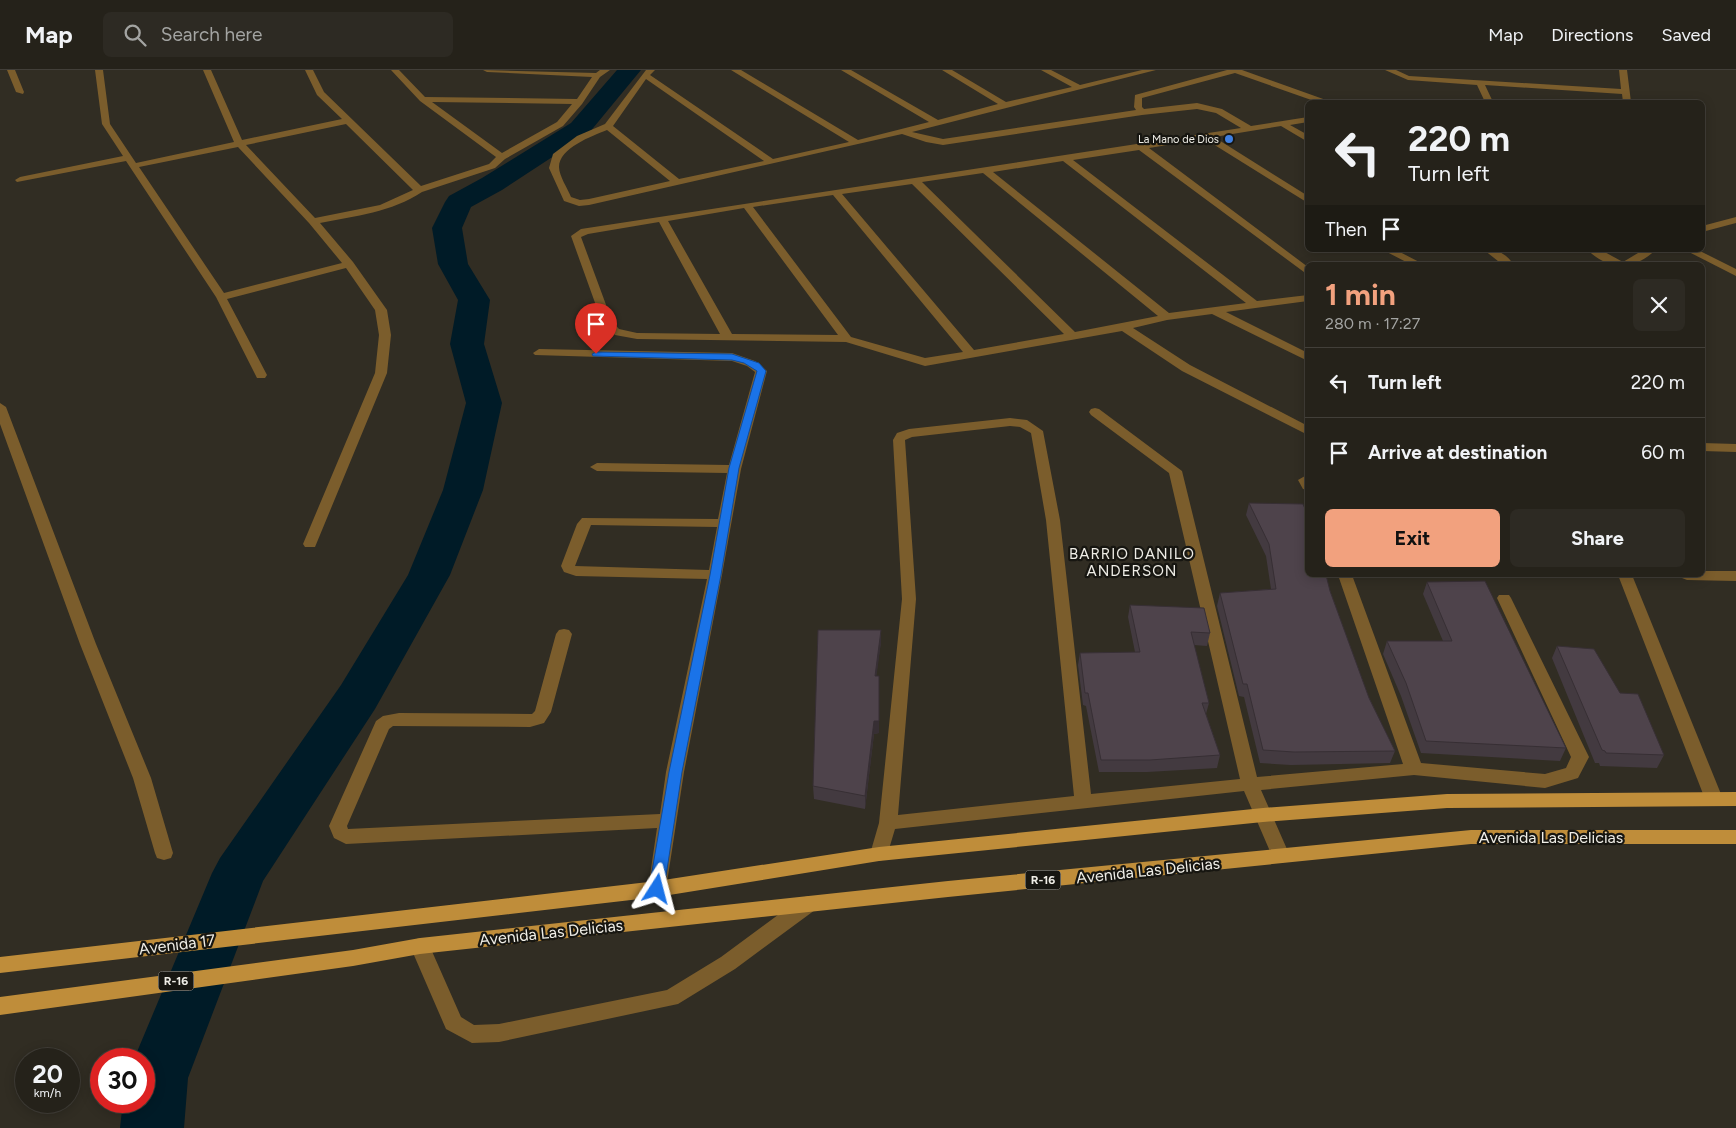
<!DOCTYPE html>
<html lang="en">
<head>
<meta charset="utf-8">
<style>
	body { margin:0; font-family:Figtree,sans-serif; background:#2d2a23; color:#f1f3f6; height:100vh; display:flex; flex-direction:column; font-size:19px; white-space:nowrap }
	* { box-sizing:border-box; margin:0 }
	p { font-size:16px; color:#a3a4a2 }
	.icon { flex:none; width:28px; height:28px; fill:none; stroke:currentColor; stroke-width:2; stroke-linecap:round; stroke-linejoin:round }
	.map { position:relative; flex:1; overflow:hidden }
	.panel { position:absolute; left:1305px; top:192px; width:400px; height:315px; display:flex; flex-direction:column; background:#25221a; border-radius:8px; box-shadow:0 2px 12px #0003,0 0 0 1px #423f39 }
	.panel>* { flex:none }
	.top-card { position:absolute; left:1305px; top:30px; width:400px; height:152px; border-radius:8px; box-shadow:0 2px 12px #0003,0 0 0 1px #423f39; background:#25221a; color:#f1f3f6; overflow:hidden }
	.speed { position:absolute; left:15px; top:978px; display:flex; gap:10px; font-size:25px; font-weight:700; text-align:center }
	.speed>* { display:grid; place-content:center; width:65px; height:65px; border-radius:50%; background:#25221a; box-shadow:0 2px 12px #0003,0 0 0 1px #423f39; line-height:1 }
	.speed small { font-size:12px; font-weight:400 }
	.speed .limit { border:8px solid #d22; background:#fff; color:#111 }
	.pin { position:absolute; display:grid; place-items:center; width:42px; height:42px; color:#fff; margin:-51px -21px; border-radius:50% 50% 50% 0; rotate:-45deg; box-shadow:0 0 5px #0007 }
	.pin .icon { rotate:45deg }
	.me { position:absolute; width:55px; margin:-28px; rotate:9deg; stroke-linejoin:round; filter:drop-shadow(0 0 4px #0008) }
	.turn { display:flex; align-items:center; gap:18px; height:105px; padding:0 20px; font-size:22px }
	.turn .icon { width:65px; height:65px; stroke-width:2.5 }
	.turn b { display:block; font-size:35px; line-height:42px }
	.then { display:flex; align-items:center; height:48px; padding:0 20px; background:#0003; gap:10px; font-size:19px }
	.round { display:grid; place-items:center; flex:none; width:52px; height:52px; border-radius:8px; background:#2d2a23 }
	.overview { display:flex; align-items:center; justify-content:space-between; height:85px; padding:0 20px }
	h1 { font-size:30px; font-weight:700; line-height:38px; color:#f2a17e }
	.primary-button { display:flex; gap:10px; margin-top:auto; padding:10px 20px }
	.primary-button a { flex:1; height:58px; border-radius:8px; background:#f2a17e; color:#111; font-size:20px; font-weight:700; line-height:58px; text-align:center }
	.primary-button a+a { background:#2d2a23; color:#f1f3f6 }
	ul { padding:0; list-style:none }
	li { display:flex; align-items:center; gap:15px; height:70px; padding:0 20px; border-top:1px solid #423f39 }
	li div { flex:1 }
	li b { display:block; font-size:19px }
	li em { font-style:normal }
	header { display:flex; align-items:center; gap:30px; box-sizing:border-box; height:70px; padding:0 25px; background:#25221a; border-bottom:1px solid #423f39 }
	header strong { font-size:24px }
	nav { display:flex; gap:28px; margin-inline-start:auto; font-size:18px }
	.search { width:350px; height:45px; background:#2d2a23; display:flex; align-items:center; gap:12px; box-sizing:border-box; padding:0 18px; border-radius:8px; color:#a3a4a2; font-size:19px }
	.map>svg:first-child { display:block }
</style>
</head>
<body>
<header>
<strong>Map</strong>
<div class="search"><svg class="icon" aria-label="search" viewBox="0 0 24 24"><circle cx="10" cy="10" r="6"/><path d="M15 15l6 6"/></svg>Search here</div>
<nav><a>Map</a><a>Directions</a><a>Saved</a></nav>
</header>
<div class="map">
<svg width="1736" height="1058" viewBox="0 0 1736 1058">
	<rect width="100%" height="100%" fill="#312d23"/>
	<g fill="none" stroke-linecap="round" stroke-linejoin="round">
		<!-- river -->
		<path fill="#001b27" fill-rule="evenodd" d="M617 0H641L589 63 502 120 471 137 462 158 468 194 490 230 484 274 502 333 483 420 450 505 375 639 263 811 188 1008 184 1058H120L123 1031H144V989H134L212 803 220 788 341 615 408 505 443 420 466 333 450 274 458 230 438 194 432 158 445 132 449 126 482 108 571 53Z"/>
		<!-- minor -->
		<path fill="#7b5d2c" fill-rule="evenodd" d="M7 0H15L24 22 23 24 16 22Z
			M95 0H103L110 54 136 93 234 72 203 0H211L242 70 342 49 317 25 305 0H313L324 22 421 116 489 94 496 87 420 31 391 0H399L425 27 577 29 592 7 487 2 483 0 596 3 600 0H610L600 7 582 34 563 56 505 89 495 98 422 122C392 142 355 146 320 153L353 192 387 240 391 265 387 303 315 477H305L303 474 375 303 379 265 375 240 346 198 227 229 267 305 265 308H257L216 227 126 91 17 112 15 110 20 107 123 86 102 54ZM432 32 572 34 557 52 502 83ZM346 54 413 120 380 135 315 148 246 75ZM238 77 309 153 342 193 224 223 139 97Z
			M646 0H655L650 5 773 89 849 72 731 0H741L858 70 929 52 841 0H851L938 50 998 34 942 0H952L1006 32 1072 17 1041 0H1051L1080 15 1142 0H1156L912 62 943 69 1136 40 1134 37 1135 25 1227 0H1242L1326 30 1327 32H1317L1235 3 1142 28V37L1144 39 1197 33 1222 39 1251 56 1308 47V52L1290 55 1308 65V72L1281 56 1214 67 1308 126V133L1205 69 1149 78 1308 197V205L1139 80 1073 90 1257 231 1308 225V231L1226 242 1308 283V291L1212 244 1167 250 1133 258 1190 295 1308 356V365L1182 301 1122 261 925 296 846 272 637 269 615 265 603 255 571 166 581 159 1241 58 1216 43 1197 39 1142 45 943 75 926 72 902 64 589 135 579 136 564 131 549 98 553 84 577 66 605 54ZM646 9 764 91 679 109 613 56ZM607 60 670 111 589 129 580 130 571 127C568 119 559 106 559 97 559 78 592 66 607 60ZM1063 91 1246 233 1169 243 993 102ZM983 103 1158 246 1075 262 922 112ZM912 114 1064 264 974 280 842 124ZM833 125 963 282 925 288 851 267 753 137ZM744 138 838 265 732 264 668 151ZM659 152 720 264 637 263 619 259 612 251 581 167 588 164Z
			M1385 0H1396L1409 6 1621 19 1619 0H1627L1631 32H1623L1622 24 1485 15 1493 32H1485L1477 15 1408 10Z
			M1736 147V153L1702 162V156Z
			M1383 180H1396L1425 195H1412Z
			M1484 180C1498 180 1506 183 1514 195H1503Z
			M1588 180H1601L1623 192 1643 180H1655C1637 200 1606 200 1588 180Z
			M1685 180H1698L1736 199V206Z
			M539 279 732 283 755 291 767 301 741 399 722 505 684 702 666 819 664 824 657 827 650 824 648 819 657 758 346 774 334 768 329 756 376 651 383 646 399 643 532 644 535 641 556 564 559 560 564 559 569 560 572 564 551 642 544 653 530 657 393 656 389 659 347 756 348 759 660 744 666 702 707 509 576 506 564 502 561 496 577 454 582 448 718 449 727 403 597 401 590 397 597 393 729 395 755 302 747 296 732 291 535 285 533 283ZM591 455 717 457 709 500 575 496Z
			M0 333 6 337 96 574 151 708 173 783 171 788 164 790 157 788 155 783 133 708 80 574 0 354Z
			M1095 338 1099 339 1182 401 1257 707 1403 694 1338 505H1352L1421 693 1545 704 1566 698 1571 687 1497 528 1499 525H1509L1511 528 1589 687 1578 708 1545 718 1414 705 1261 720 1290 786 1288 791 1281 793 1274 791 1272 786 1244 721 895 759 886 789 879 791 872 789 870 784 879 753 902 529 893 370 897 363 909 359 1010 348 1027 350 1043 361 1060 450 1091 724 1240 709 1169 403 1091 345 1089 342 1091 339ZM1010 356 1020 357 1031 363 1046 450 1074 726 898 745 916 529 905 370 912 367Z
			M1702 373 1736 374V382L1702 381Z
			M1305 406 1308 407V420L1303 419 1298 410Z
			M1702 501H1736V511L1687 510 1682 508 1680 505H1702Z
			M1618 505H1632L1723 729 1720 734 1714 736 1708 734 1705 729Z
			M808 826 815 828 818 834 815 840 735 899 678 934 499 972 472 973 446 959 410 876 413 870 420 868 427 870 461 947 474 955 499 954 667 920 721 887 801 828Z"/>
		<!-- major -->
		<path fill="#bf8d3a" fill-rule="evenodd" d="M1736 722V736L1447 738 1263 752 879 791 657 827 0 903V887L657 811 879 777 1263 738 1447 724Z
			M1471 760H1736V774H1471L948 827 420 884 353 896 0 945V927L353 880 420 868 948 811Z"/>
	</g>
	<!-- wall -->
	<path fill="#433a40" d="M1249 433 1330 521 1369 628 1395 681 1390 693 1291 695 1260 693 1244 627 1239 626 1217 536 1220 523 1271 519 1266 486 1246 445Z
		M1427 512 1566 678 1560 691 1421 683 1401 626 1383 584 1387 571H1443L1423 524Z
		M1130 535 1210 563 1207 576 1194 575 1209 633 1206 644 1220 685 1217 698 1147 702H1099L1086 636 1083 635 1078 595 1080 583 1135 582 1128 547Z
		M881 560V572L876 606H879V663L874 664 865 739 814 729 813 716Z
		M1557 576 1620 623 1664 685 1657 698 1600 696 1599 693H1595L1552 588Z"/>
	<!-- shaded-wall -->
	<path fill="#372f34" d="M881 560V572L875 618V606Z
		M874 651H879V663L874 664 865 739V726Z"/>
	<!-- building -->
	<path fill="#4e434b" stroke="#372f34" d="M1249 433 1303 434 1308 446V505H1326L1330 521 1369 628 1395 681 1294 682 1263 680 1247 614H1243L1220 523 1276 519 1269 474Z
		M1485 511 1566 678 1426 671 1406 613 1387 571H1452L1427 512Z
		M1130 535 1204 538 1210 563 1191 562 1209 633H1202L1220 685 1150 690H1101L1088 623H1085L1080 583 1140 582Z
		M818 560H881L875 606H879V651H874L865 726 813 716Z
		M1557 576 1594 579 1620 623 1638 624 1664 685 1606 683 1605 681 1602 680Z"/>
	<!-- route -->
	<path fill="#1a73e8" stroke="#114b97" d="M596 282 732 284 759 293 766 301 739 398 721 505 682 702 664 819 662 823 657 825 652 823 649 819 669 702 710 505 729 398 757 301 744 293 732 290 593 286 592 284Z"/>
	<!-- markers -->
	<circle fill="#3f7fe0" stroke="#171611" stroke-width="2" cx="1229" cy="69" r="5"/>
	<g text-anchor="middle" stroke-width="4.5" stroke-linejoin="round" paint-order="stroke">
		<!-- far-poi labels -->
		<g font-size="11" fill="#efede6" stroke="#171611" text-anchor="end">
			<text x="1219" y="73">La Mano de Dios</text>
		</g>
		<!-- shield labels -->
		<g fill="#171611" stroke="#aeaca6" stroke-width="1">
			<rect x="1025.5" y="800.5" width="35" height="19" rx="4"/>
			<rect x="158.5" y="901.5" width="35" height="19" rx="4"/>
		</g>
		<g font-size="12" font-weight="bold" fill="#efede6">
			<text x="1043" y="814">R-16</text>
			<text x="176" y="915">R-16</text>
		</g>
		<!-- neighbourhood labels -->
		<g font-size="15" letter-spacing="1" fill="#efede6" stroke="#171611">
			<text x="1132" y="489">BARRIO DANILO<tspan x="1132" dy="17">ANDERSON</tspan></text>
		</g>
		<!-- near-street labels -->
		<g font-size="16" fill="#efede6" stroke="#171611">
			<text x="1551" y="773">Avenida Las Delicias</text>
			<text transform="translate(1148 800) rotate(-6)" y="6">Avenida Las Delicias</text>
			<text transform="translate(551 862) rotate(-6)" y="6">Avenida Las Delicias</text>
			<text transform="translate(177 874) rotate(-7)" y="6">Avenida 17</text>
		</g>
	</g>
</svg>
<div class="speed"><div>20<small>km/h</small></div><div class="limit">30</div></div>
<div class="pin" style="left:596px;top:284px;background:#d93025"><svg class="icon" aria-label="arrive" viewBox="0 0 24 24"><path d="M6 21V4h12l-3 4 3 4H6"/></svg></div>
<svg class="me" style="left:657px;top:819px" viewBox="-20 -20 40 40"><path d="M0-17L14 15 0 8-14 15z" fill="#1a73e8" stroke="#fff" stroke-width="4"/></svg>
<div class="top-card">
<div class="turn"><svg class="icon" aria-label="left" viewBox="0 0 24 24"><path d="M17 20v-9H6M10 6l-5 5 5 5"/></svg><div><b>220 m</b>Turn left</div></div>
<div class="then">Then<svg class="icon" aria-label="arrive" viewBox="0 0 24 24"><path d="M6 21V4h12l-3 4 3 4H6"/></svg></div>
</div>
<section class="panel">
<div class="overview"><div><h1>1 min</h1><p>280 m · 17:27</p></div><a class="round"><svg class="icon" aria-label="close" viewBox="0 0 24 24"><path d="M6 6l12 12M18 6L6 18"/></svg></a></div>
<ul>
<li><svg class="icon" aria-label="left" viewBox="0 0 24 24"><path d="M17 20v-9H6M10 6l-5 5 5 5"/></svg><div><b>Turn left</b></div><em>220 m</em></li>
<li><svg class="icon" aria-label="arrive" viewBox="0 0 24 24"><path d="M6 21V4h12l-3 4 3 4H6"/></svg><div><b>Arrive at destination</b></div><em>60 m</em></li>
</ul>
<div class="primary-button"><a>Exit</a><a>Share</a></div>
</section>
</div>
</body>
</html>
